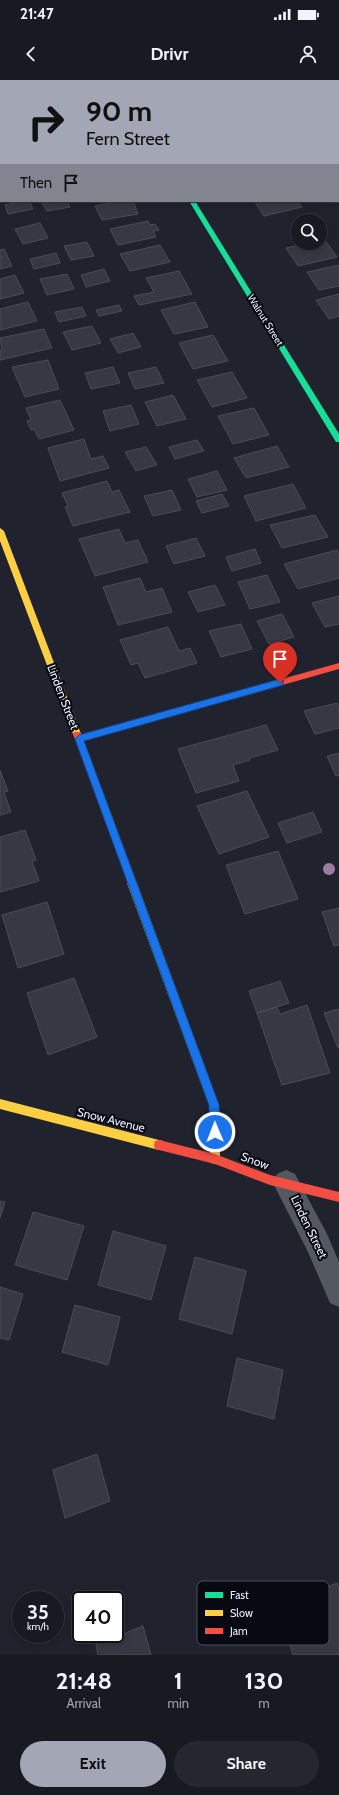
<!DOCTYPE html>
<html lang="en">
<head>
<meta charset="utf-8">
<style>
	body { margin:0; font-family:Cabin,sans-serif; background:#25272f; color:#f1f3f6; height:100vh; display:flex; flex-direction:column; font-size:15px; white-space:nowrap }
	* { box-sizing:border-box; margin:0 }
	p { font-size:13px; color:#9fa1a5 }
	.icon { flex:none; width:22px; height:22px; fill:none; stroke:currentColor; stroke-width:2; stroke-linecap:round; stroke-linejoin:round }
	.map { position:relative; height:1575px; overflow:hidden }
	.panel { display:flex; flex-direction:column; background:#181a22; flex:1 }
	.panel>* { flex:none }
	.top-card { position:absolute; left:0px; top:0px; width:339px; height:122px; box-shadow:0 2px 10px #0003,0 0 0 1px #363840; background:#a3a7b5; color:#111; overflow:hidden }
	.tools { position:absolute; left:291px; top:134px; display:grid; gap:8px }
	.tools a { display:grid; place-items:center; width:36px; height:36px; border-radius:50%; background:#181a22; box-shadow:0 2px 10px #0003,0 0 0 1px #363840; font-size:20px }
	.speed { position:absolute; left:12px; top:1511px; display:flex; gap:8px; font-size:20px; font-weight:700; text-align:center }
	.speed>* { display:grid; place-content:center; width:52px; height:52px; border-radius:50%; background:#181a22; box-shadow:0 2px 10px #0003,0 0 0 1px #363840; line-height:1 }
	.speed small { font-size:10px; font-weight:400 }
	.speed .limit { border:2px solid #111; border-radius:6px; background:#fff; color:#111 }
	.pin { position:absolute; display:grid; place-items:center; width:34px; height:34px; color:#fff; margin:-41px -17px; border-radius:50% 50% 50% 0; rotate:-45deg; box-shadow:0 0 4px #0007 }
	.pin .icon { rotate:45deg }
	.me { position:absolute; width:44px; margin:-22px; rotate:359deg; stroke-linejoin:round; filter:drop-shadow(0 0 3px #0008) }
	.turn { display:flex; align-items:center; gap:14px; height:84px; padding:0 20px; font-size:18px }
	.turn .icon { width:52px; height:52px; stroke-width:2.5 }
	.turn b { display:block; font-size:28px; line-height:34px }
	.then { display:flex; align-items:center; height:38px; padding:0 20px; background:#0003; gap:8px; font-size:15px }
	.eta { display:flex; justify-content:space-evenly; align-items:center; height:68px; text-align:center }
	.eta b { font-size:24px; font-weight:800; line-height:28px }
	.cta { display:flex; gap:8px; margin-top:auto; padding:8px 20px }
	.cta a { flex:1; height:46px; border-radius:24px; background:#a3a7b5; color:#111; font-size:16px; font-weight:800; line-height:46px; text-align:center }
	.cta a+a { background:#25272f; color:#f1f3f6 }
	.status { display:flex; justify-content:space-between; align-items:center; height:28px; padding:0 20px; background:#181a22; direction:ltr }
	.status svg { height:11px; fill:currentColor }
	header { display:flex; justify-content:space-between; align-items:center; height:52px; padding:0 20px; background:#181a22; font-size:18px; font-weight:800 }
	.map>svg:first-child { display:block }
</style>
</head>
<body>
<div class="status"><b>21:47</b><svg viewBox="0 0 49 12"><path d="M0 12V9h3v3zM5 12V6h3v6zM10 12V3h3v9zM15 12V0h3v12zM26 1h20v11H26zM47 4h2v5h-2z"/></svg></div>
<header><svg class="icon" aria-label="back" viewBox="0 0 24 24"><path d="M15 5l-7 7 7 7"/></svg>Drivr<svg class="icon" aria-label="person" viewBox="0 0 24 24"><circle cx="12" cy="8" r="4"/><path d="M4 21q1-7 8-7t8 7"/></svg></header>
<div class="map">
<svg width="339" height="1575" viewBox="0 0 339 1575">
	<rect width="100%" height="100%" fill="#20222e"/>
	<!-- building -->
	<path fill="#383744" stroke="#4c4b56" d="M25 121H29L33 129 8 134 5 125Z
		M41 121H67L70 127 47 131Z
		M120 121H133L138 134 102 140 95 126Z
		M254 121H297L302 127 264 136Z
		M148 141 150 145 155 144 159 150 153 151 156 157 118 165 110 149Z
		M40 143 48 158 23 164 15 149Z
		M325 160 337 177 298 186 286 168 310 163H320V161Z
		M87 162 94 176 71 180 64 166Z
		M160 165 170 182 130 191 120 174Z
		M4 169 12 186 0 189V170Z
		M56 173 60 183 34 189 30 179Z
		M339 185V206L319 210 307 192Z
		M104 189 110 201 86 207 81 195Z
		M179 191 192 214 139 225 134 216 154 212 146 198Z
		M67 194 74 209 47 215 40 199Z
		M15 195 24 213 0 219V199Z
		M339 214V236L329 239 316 220Z
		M28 222 37 241 0 250V229Z
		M195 222 208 247 174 254 161 230Z
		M119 225 122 231 99 236 96 230Z
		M82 227 86 236 59 242 55 232Z
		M92 246 101 263 72 270 63 252Z
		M44 249 52 268 0 280V271L2 270 0 258Z
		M133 253 141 267 118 273 110 259Z
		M213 255 228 281 193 289 179 263Z
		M48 280 59 309 25 317 12 287Z
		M113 287 120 303 91 309 85 293Z
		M156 287 164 303 135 309 128 293Z
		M232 292 247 318 212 327 197 300Z
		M173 315 186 339 157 346 145 322Z
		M60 320 74 350 39 359 34 349 31 350 27 341 31 340 26 328Z
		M131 325 139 344 110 351 103 331Z
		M254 328 269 355 233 364 218 336Z
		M84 359 91 379 103 376 109 388 60 401 48 368Z
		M197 360 204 371 175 379 169 367Z
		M277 366 289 387 246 398 234 378Z
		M146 367 157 385 136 391 125 372Z
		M217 391 227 410 197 417 188 399Z
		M107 401 112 412 119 410 130 432 73 446 65 427 68 426 62 413Z
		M293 404 306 428 256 441 244 416Z
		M172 410 181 430 153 436 144 416Z
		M222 414 229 426 202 433 196 421Z
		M315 435 328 457 282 468 270 445Z
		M119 449 125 463 138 460 148 482 95 496 79 459Z
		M196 458 205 476 174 484 166 466Z
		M255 469 261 483 232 491 226 477Z
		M337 470 339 473V498L298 509 284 484Z
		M267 495 280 522 250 529 238 502Z
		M140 498 146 512 162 508 172 532 118 545 103 507Z
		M215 505 225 525 198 532 188 512Z
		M339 516V544L325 547 312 523Z
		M282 534 294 557 269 564 257 541Z
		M241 544 252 569 221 577 209 551Z
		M168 547 179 571 190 568 197 583 145 598 138 583 131 585 120 560Z
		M337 623 339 628V648L315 654 304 631Z
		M266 645 278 670 249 678 250 680 233 685 239 701 196 713 178 669Z
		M339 673V695L336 696 327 676Z
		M0 690 8 711 4 712 11 732 0 735Z
		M247 711 269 757 219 774 197 726Z
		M313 732 322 752 287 763 278 743Z
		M25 750 36 780 32 781 39 801 0 812V757Z
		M278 771 298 819 245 834 226 785Z
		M47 822 64 874 18 888 2 835Z
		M339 828V865L334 866 322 832Z
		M74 898 97 957 48 975 27 913Z
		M280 901 289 923 257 933 249 911Z
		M307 925 330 993 282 1005 257 933 277 927 280 934Z
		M339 929V968H338L324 933Z
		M0 1121 5 1122 0 1138Z
		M33 1132 84 1146 67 1200 15 1185Z
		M113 1151 166 1166 151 1220 98 1205Z
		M195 1177 246 1191 232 1254 179 1239Z
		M0 1207 23 1214 9 1260 0 1258Z
		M75 1225 120 1237 108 1285 62 1272Z
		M237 1278 283 1290 274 1339 227 1326Z
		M97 1374 110 1421 65 1438 53 1390Z
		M337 1503 339 1509V1575H293L278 1527Z
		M143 1546 151 1575H98L96 1565Z"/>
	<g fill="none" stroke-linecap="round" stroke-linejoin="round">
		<!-- street -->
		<path fill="#54585f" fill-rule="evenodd" d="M28 0H47L27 1Z
			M111 0H125L126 1H112Z
			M0 3H1V11H0Z
			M286 1090 295 1094 327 1154 339 1182V1227L330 1223 308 1172 273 1103 277 1094Z"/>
		<!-- fast -->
		<path fill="#16e098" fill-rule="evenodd" d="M189 121H195L339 354V362H336Z"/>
		<!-- slow -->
		<path fill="#ffcf43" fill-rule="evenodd" d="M0 448 4 451 81 654 80 656 77 657 73 654 0 461Z
			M132 799 135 800 137 803 219 1025 220 1079 219 1083 215 1084 211 1083 210 1079 209 1025 127 803 129 800Z
			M0 1019 159 1060 163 1061 164 1065 163 1069 159 1070 0 1029Z"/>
		<!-- jam -->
		<path fill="#f24e42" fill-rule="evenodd" d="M339 583V589L84 661 137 803 135 806 132 807 129 806 73 654 74 652H80L82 655Z
			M159 1060 215 1074 270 1095 339 1112V1122L270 1105 215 1084 155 1069 154 1065 155 1061Z"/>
	</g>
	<!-- trees -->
	<circle fill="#9a7ca0" cx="329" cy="789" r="6"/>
	<!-- route -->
	<path fill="#1a73e8" stroke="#114b97" d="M280 599 283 600V605L84 661 219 1025 220 1052 218 1055 215 1057 211 1055 210 1052 209 1025 75 659 79 655Z"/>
	<g text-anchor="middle" stroke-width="4" stroke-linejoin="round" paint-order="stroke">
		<!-- far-street labels -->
		<g font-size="10" fill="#eaeefd" stroke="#070812">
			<text transform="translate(266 240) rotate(58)" y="4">Walnut Street</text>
		</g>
		<!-- street labels -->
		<g font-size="12" fill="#eaeefd" stroke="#070812">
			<text transform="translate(63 617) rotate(69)" y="4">Linden Street</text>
			<text transform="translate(111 1040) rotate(14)" y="4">Snow Avenue</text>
			<text transform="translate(255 1081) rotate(20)" y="4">Snow</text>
			<text transform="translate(309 1147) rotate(64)" y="4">Linden Street</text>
		</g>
	</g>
	<!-- legend -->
	<rect x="197" y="1501" width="132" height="64" rx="6" fill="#070812" stroke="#4b4d58" stroke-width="1"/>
	<rect x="205" y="1512" width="18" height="6" fill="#16e098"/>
	<rect x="205" y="1530" width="18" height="6" fill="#ffcf43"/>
	<rect x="205" y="1548" width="18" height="6" fill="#f24e42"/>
	<g font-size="11" fill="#eaeefd">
		<text x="230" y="1519">Fast</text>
		<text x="230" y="1537">Slow</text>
		<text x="230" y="1555">Jam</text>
	</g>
</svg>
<div class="tools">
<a><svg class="icon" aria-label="search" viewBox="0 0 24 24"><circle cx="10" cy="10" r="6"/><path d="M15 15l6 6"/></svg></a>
</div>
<div class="speed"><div>35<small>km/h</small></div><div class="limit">40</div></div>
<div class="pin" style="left:280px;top:603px;background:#d93025"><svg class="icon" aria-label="arrive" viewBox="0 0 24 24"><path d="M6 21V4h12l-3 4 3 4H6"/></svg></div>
<svg class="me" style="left:215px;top:1052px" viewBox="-20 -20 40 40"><circle r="17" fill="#1a73e8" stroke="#fff" stroke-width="3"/><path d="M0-11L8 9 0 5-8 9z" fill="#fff"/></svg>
<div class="top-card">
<div class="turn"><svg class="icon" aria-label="right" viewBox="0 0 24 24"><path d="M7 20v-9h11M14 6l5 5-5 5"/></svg><div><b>90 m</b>Fern Street</div></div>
<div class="then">Then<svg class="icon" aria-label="arrive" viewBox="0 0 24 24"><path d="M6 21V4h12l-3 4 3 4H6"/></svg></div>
</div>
</div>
<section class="panel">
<div class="eta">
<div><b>21:48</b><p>Arrival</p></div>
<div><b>1</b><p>min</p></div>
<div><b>130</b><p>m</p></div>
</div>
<div class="cta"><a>Exit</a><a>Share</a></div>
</section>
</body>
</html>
